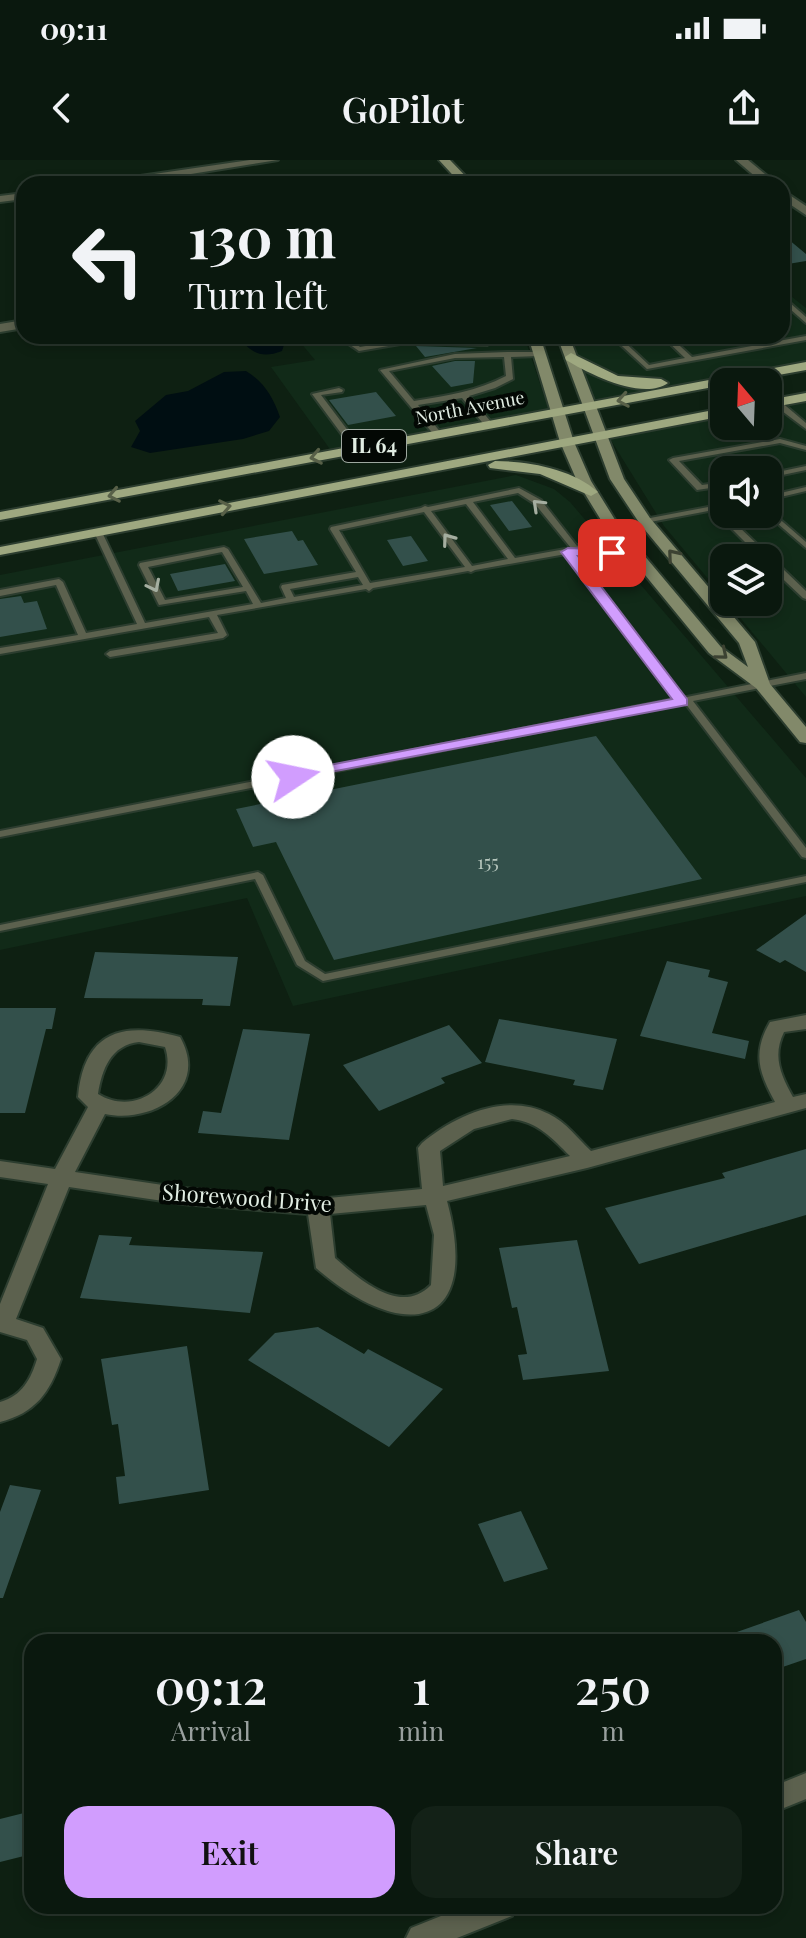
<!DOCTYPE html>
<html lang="en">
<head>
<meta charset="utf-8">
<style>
	body { margin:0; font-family:"Playfair Display",serif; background:#132117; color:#f1f3f6; height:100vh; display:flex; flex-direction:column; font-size:30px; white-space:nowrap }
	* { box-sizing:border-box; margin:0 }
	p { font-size:26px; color:#99a09e }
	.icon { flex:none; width:44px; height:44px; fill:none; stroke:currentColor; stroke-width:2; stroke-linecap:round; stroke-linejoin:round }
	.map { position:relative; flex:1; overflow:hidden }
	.details { position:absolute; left:24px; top:1474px; width:758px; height:280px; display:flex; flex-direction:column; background:#0a180e; border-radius:24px; box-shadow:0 4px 12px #0003,0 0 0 2px #2a372e }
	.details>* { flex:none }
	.guide { position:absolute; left:16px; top:16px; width:774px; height:168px; border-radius:24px; box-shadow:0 4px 12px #0003,0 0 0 2px #2a372e; background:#0a180e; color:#f1f3f6; overflow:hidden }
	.needle { width:52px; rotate:341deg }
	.fabs { position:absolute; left:710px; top:208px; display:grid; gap:16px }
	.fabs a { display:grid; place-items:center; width:72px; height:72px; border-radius:16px; background:#0a180e; box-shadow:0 4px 12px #0003,0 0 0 2px #2a372e; font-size:40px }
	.pin { position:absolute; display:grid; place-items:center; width:68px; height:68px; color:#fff; margin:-34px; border-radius:16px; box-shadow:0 4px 12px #0006 }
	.me { position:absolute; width:88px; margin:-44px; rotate:79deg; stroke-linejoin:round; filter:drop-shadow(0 0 6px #0008) }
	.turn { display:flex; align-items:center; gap:28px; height:168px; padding:0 40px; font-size:36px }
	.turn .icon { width:104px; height:104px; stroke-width:2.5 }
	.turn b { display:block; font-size:56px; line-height:68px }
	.eta { display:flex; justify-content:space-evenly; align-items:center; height:136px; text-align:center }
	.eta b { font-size:48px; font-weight:600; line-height:56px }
	.action { display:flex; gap:16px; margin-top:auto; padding:16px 40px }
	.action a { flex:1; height:92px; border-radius:24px; background:#d19dfe; color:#111; font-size:32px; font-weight:600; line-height:92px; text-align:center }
	.action a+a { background:#132117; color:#f1f3f6 }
	.status { display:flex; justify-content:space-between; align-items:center; height:56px; padding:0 40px; background:#0a180e; direction:ltr }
	.status svg { height:22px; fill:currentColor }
	header { display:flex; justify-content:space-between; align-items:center; height:104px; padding:0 40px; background:#0a180e; font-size:36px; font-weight:600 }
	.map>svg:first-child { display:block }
</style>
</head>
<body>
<div class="status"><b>09:11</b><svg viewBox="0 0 49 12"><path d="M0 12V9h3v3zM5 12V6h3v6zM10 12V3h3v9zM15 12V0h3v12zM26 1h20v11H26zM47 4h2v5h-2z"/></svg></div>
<header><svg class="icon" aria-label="back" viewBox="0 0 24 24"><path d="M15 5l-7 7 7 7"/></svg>GoPilot<svg class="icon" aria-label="share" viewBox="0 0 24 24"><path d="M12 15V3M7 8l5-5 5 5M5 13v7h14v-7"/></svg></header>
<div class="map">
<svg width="806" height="1778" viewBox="0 0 806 1778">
	<rect width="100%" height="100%" fill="#0e2012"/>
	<!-- built -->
	<path fill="#112a18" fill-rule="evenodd" d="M782 129 806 148V204L592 243 572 176H782Z
		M295 176H524L549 251 332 292 271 207 315 200Z
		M806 240V537L727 442H768V398H724V438L664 366 609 277 724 255V266H768V247ZM724 310H768V354H724Z
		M516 315 554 329 570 342 806 618V736L293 846 247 738 0 790V415Z"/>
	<!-- water -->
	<path fill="#000e12" d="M238 176H279L284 185 282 191C261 199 251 193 238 176Z
		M246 211C264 222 273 237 280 257L269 271 243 279 150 293 131 287 140 271 135 261 166 235 188 231 224 212Z"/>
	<!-- building -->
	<path fill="#33504b" d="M782 74 806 94V101L782 105Z
		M416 186 477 188 425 197Z
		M455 201H475L473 223 451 227 432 206Z
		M376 232 396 256 348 265 329 240Z
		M512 341 532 367 509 371 490 345Z
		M292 371 298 381 303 380 318 405 264 414 244 379Z
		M411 376 428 401 403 406 387 380Z
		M225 404 235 421 178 431 170 414Z
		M21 436 24 443 37 441 47 469 0 477V439Z
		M596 576 702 719 334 800 276 682 253 687 236 649Z
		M806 754V812L785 800 780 803 756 790Z
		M95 792 238 797 230 846 202 845 203 839 84 838Z
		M667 801 710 810 708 817 728 822 712 873 749 881 745 899 640 876Z
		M0 848H56L52 869H46L25 953H0Z
		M499 859 617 879 603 930 573 925 575 920 485 902Z
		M449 865 482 903 441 918 445 923 379 951 343 905Z
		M243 869 310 874 289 980 198 973 203 951 221 953Z
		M806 989V1055L639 1104 605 1048 725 1018 722 1013Z
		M99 1075 132 1077 129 1085 263 1092 250 1153 80 1138Z
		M577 1080 609 1211 523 1220 518 1195 527 1194 517 1147 512 1148 499 1088Z
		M318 1167 364 1194 368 1189 443 1229 389 1287 248 1200 275 1173Z
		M187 1186 209 1330 119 1344 116 1317 125 1316 118 1264 112 1265 101 1199Z
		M10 1325 41 1330 3 1438H0V1352Z
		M521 1351 548 1409 504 1422 478 1364Z
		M799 1450 806 1462V1499L774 1510V1482H717V1479Z
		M32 1651V1694L0 1702V1659Z"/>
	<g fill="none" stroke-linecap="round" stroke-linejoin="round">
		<!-- lane casing -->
		<g stroke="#2c3d2f" stroke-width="4">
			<path id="lane" d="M782 136 806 157V163L782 142Z
				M337 176H345L360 187 406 179 485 181 489 176H496L487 185 406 183 359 191Z
				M611 176H618L649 205 685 198 662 176H669L692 197 806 176V180L647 209Z
				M507 192H539L543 194 539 196 511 197 513 219 495 228 469 236 492 263V267H486L462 238 418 245 442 274 438 276H435L380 210 455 194ZM504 197 506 216C477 231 447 236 414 241L389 211 455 198Z
				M339 228 343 230 342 232 321 235 361 288V292H355L312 234Z
				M774 241H780L806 263V269L774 245Z
				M780 279 806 286V290L780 283 679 301 702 325 724 322V326L697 330 669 300 673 298Z
				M806 306V310L768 318V314Z
				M806 327V331L768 340V336Z
				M519 328 541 340 577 386 611 363 615 365 614 367 584 388 604 389 643 398V402H640L604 393H573L682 538 806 513V519L693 541 806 688V698L802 697 685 543 0 677V671L674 539 566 394 475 410 471 412 468 411 373 428 369 431 366 429 217 455 227 475 223 478 110 497 106 494 110 491 218 473 209 457 0 494V488L78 475 56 425 0 436V430L59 419 63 422 86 473 137 464 94 372 95 370H98L102 372 145 463 253 444 246 431 159 445 139 405 140 403 224 387 228 389 261 443 286 438 281 427 282 425 356 412 330 369 331 367 421 348 425 346 428 347ZM518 333 535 344 571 388 515 398 473 342ZM466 344 508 399 472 406 431 351ZM424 352 465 407 370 423 339 370ZM222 392 243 427 165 440 148 407ZM358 417 363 425 294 437 290 429Z
				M724 344V348L645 363 641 361 645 359Z
				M768 349 806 382V388L770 357 736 364 806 431V439L803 438 768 405V398H761L726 363 760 354H768Z
				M258 712 263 715 305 801 325 814 806 716V722L323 821 297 805 255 719 0 771V765Z"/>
		</g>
		<!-- street casing -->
		<g stroke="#2c3d2f" stroke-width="4">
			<path id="street" d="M250 0H278L129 24H100L106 21Z
				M736 0H748L777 24H764Z
				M782 30 806 46V55L782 39Z
				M24 33V39L0 42V36Z
				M24 160V168L0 172V164Z
				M806 855V869L784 872C772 896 781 916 793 937L806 934V948L587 1008 447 1041C482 1172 403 1183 316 1108L308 1054 183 1044 69 1027 16 1159 43 1168 61 1199C50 1233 35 1253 0 1262V1242C22 1236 31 1219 37 1199L27 1180 0 1172V1144L48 1024 0 1017V1001L55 1009 88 947 78 937C84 870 124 861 180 877 210 930 152 964 105 954L75 1012 183 1028 318 1039 422 1029 418 988 422 983C456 955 506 932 549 954 566 962 578 979 591 991L775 942C759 913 752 893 770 862ZM139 882 165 887C179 928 133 956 98 934 102 909 111 885 139 882ZM512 959C538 962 552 978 570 996L443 1026 440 991 474 969ZM426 1045 434 1075 431 1125C401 1156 360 1120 335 1098L330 1054Z
				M806 1613V1639L774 1652V1626Z
				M466 1746H516L512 1756 457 1778H406L411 1768Z"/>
		</g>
		<!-- secondary casing -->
		<g stroke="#2c3d2f" stroke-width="4">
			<path id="secondary" d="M439 0H450L473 24H461Z
				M528 176H540L574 282 591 321 617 363 721 487 748 507 739 483 640 364 610 319 557 176H569L624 319 650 358 755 482 770 524 806 567V583L800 582 756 528 709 493 604 365 577 321 560 282Z"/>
		</g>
		<!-- primary casing -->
		<g stroke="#2c3d2f" stroke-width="4">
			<path id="primary" d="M571 193 618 216 661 219 668 223C643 241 589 214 566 200L565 197Z
				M806 202V210L741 222H724V225L0 360V352Z
				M806 233V241L768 248V240Z
				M724 248V256L0 395V387Z
				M495 301C528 301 573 309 598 332L591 336 540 314 490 308 488 305Z"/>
		</g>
		<!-- lane -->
		<use href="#lane" fill="#5c614e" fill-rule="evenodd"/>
		<!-- street -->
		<use href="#street" fill="#5c614e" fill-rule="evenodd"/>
		<!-- secondary -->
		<use href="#secondary" fill="#82896a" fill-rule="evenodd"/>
		<!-- primary -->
		<use href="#primary" fill="#9ea880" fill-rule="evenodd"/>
	</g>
	<!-- one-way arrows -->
	<defs><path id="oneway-chevron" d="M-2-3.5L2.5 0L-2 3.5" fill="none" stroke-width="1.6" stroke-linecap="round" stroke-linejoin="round" transform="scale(2)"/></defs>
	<g stroke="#586048">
		<use href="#oneway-chevron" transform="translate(623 240) rotate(170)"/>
		<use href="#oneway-chevron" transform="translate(316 297) rotate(169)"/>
		<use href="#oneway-chevron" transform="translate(114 335) rotate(169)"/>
		<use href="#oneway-chevron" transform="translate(225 347) rotate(-11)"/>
	</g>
	<g stroke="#a5aea0">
		<use href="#oneway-chevron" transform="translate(538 345) rotate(-136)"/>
		<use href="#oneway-chevron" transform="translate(448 379) rotate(-126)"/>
		<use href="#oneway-chevron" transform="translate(154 426) rotate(63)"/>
	</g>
	<g stroke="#3c4232">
		<use href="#oneway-chevron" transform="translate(673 395) rotate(-130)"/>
		<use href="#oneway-chevron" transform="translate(722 494) rotate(40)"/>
	</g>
	<!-- route -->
	<path fill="#d19dfe" stroke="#8866a5" stroke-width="2" d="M568 388 617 390V396L612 397 578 396 687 539V545L288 620 285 617 293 612 672 539 561 392Z"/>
	<g text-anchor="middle" stroke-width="8" stroke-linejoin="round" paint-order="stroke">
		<!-- far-street labels -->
		<g font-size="18" fill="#e1ede3" stroke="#030804">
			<text transform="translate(470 248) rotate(-11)" y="6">North Avenue</text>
		</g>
		<!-- number labels -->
		<g font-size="18" fill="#b6c6bd">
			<text x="488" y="709">155</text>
		</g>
		<!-- shield labels -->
		<rect fill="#030804" stroke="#9ea8a0" stroke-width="2" x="342" y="270" width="64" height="32" rx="6"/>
		<g font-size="20" font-weight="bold" fill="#e1ede3">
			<text x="374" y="293">IL 64</text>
		</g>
		<!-- street labels -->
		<g font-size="22" fill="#e1ede3" stroke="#030804">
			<text transform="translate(247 1038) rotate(4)" y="8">Shorewood Drive</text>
		</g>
	</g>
</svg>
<div class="fabs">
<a><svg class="needle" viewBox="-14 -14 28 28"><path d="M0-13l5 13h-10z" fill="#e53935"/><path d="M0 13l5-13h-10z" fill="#99a09e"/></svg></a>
<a><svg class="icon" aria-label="sound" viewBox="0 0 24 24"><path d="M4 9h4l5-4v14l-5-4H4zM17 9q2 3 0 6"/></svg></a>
<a><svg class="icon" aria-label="layers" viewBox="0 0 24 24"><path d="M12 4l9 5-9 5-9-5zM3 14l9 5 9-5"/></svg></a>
</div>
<div class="pin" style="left:612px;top:393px;background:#d93025"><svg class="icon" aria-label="arrive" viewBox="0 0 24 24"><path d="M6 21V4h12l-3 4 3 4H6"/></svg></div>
<svg class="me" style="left:293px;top:617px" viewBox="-20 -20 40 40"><circle r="19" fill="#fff"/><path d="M0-13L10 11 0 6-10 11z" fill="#d19dfe"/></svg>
<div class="guide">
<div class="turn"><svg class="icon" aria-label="left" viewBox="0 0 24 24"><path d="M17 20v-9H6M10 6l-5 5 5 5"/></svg><div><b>130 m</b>Turn left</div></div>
</div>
<section class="details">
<div class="eta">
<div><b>09:12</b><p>Arrival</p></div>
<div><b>1</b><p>min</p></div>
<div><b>250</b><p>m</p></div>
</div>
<div class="action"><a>Exit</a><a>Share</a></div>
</section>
</div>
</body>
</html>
